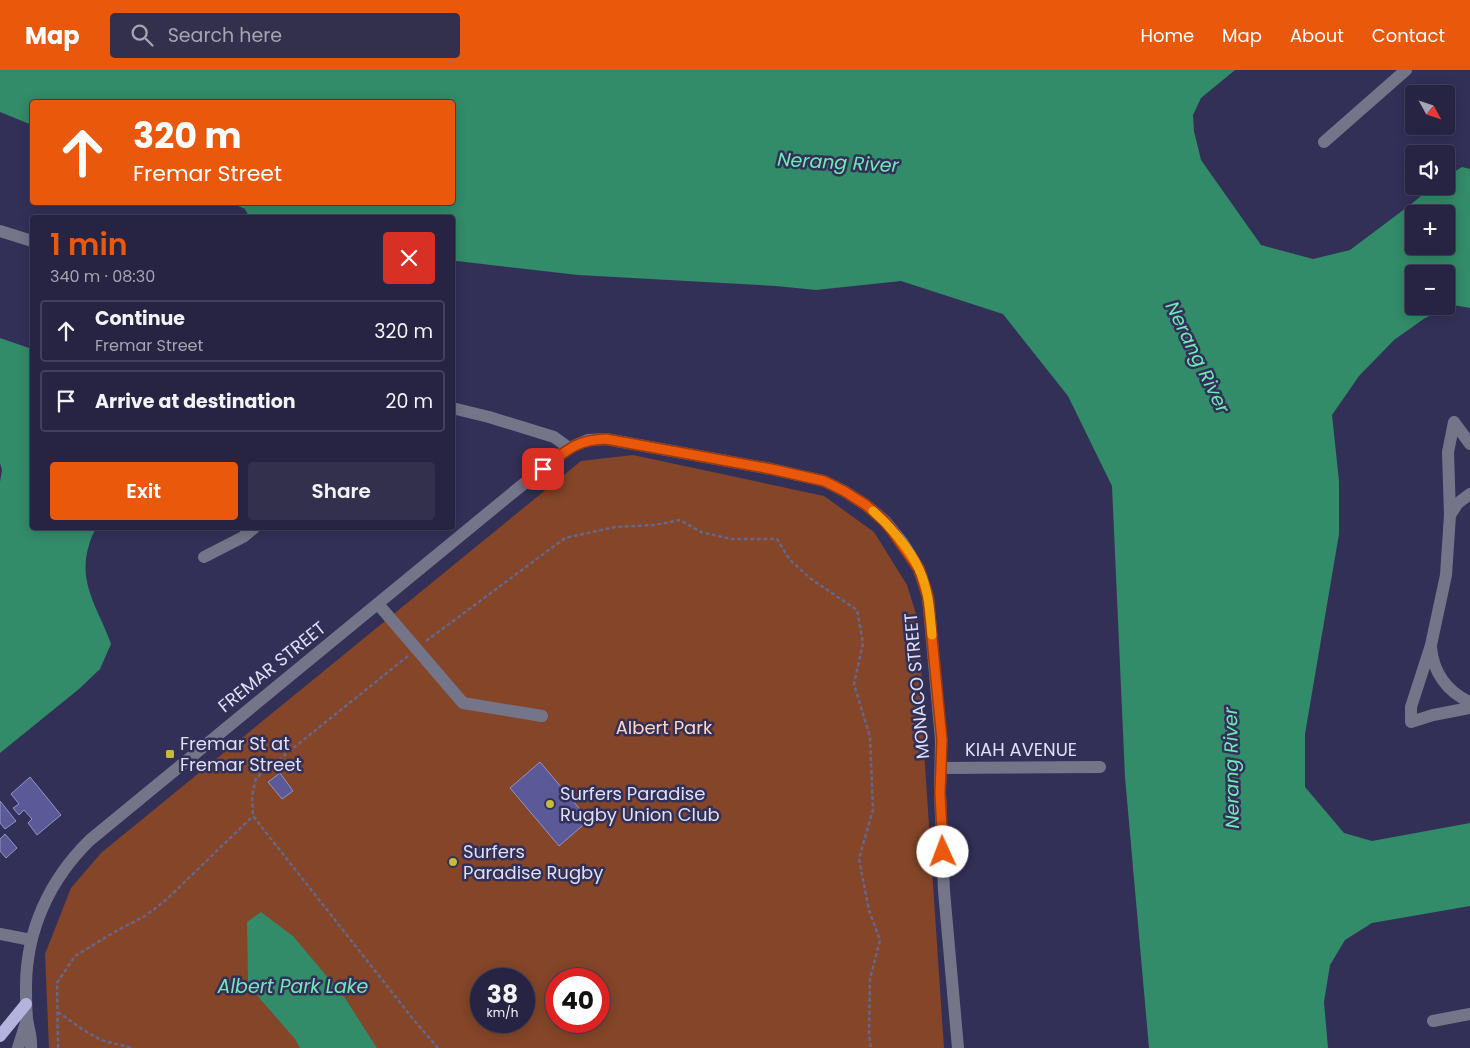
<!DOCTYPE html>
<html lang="en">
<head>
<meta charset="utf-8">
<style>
	body { margin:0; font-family:Poppins,sans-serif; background:#32304d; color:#f1f3f6; height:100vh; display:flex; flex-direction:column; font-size:19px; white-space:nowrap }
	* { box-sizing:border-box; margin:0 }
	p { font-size:16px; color:#a4a4b2 }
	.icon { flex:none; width:28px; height:28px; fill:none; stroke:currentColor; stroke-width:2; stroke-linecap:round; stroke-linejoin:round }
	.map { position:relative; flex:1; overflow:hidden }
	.drawer { position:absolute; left:30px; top:145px; width:425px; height:315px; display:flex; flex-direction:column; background:#262442; border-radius:5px; box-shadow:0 2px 12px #0003,0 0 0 1px #42415b }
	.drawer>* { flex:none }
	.hud { position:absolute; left:30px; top:30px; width:425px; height:105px; border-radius:5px; box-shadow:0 2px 12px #0003,0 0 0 1px #42415b; background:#ea580c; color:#fff; overflow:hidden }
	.needle { width:32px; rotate:130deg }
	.buttons { position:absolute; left:1405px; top:15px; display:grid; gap:10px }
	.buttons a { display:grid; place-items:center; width:50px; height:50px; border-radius:5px; background:#262442; box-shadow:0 2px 12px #0003,0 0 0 1px #42415b; font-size:25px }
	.speed { position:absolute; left:470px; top:898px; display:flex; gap:10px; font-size:25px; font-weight:700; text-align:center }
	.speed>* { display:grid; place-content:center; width:65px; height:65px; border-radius:50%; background:#262442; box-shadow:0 2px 12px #0003,0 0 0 1px #42415b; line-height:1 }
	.speed small { font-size:12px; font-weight:400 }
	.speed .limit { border:8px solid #d22; background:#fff; color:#111 }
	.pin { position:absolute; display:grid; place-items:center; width:42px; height:42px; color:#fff; margin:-21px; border-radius:10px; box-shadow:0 2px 8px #0006 }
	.me { position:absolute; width:55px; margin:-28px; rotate:358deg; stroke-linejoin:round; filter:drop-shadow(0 0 4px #0008) }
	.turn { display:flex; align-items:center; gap:18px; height:105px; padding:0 20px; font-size:22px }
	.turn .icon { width:65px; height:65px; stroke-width:2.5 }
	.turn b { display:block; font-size:35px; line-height:42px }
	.round { display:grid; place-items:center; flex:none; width:52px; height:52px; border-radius:5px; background:#32304d }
	.overview { display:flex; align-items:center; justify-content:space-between; height:85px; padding:0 20px }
	h1 { font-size:30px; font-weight:600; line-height:38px; color:#ea580c }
	.primary-button { display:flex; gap:10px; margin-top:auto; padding:10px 20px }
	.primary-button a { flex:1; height:58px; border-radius:5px; background:#ea580c; color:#fff; font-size:20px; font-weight:600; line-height:58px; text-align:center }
	.primary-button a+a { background:#32304d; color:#f1f3f6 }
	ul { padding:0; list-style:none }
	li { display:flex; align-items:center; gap:15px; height:62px; margin:0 10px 8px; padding:0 10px; border:2px solid #42415b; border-radius:5px }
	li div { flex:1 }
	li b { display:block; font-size:19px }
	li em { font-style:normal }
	header { display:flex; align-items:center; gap:30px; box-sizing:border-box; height:70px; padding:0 25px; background:#ea580c; color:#fff }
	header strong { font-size:24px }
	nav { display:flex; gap:28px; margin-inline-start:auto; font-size:18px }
	.search { width:350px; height:45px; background:#32304d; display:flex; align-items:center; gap:12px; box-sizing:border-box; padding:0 18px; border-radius:5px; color:#a4a4b2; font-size:19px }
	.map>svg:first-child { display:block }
</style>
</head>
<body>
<header>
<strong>Map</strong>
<div class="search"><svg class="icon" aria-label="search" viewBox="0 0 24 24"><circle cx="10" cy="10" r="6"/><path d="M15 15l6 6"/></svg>Search here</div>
<nav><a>Home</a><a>Map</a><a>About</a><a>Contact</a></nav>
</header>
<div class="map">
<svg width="1470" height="978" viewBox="0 0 1470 978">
	<rect width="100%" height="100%" fill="#333058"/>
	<!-- green -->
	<path fill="#844528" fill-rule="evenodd" d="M633 385 824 426 874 462 907 515 920 557 924 681 944 978H49L45 884 71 818 101 783 581 391ZM481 909H524V951H481ZM556 909H599V951H556Z"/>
	<!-- water -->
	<path fill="#328b69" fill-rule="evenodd" d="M0 0H1235L1201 28 1193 45 1194 61 1201 90 1261 175 1313 189 1350 180 1410 135 1433 116H1446V107L1462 97 1470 99V238L1453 235 1425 248 1394 270 1359 306 1332 345 1339 411V464L1305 664V717L1344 763 1372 771 1470 753V836L1372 853 1345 870 1330 895 1324 932 1328 978H1149L1125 707 1112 416 1068 326 1003 244 901 211 816 220 776 216 578 205 457 191 453 193 452 148 249 147 245 139 231 133 452 132V32H32V55L0 42ZM1414 144H1446V176H1414ZM1414 204H1446V236H1414Z
		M0 268 32 279V458H97C93 463 91 468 89 475 77 514 99 539 111 574L100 599 79 619 0 683V412L2 400 0 393Z
		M261 842 293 866 345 928 377 978H300L295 969 261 930 248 911 247 852Z"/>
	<!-- building -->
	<path fill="#5c5999" stroke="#9494c4" d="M540 692 589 750 559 776 510 718Z
		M280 703 293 721 282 729 268 712Z
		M30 707 61 745 37 765 28 753 32 749 24 740 19 745 13 738 19 734 11 724Z
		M0 731 16 751 5 759 0 753Z
		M5 764 17 778 6 788 0 781V769Z"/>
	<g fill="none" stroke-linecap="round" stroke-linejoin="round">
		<!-- path -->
		<path stroke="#676588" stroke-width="2.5" stroke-dasharray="4 2.5" stroke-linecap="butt" d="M426 571 565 468 615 457 654 455 680 450 701 462 731 469H777L790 490 811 509 857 540 863 573 854 614 870 667 873 739 859 789 869 840 880 870 870 909 869 965 871 978
			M408 586 256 708 252 726 253 746 413 949 438 978
			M58 942 82 959 101 970 132 978
			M58 978 57 913 75 886 118 860 145 846 167 829 253 746"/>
		<!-- minor -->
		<path stroke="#75758a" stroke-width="12" d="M1324 72 1406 0
			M0 161 32 171
			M452 338 489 347 554 367 569 378
			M1454 352 1448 382 1450 445 1446 505 1431 575 1411 637V652L1433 645 1470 638
			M1454 352 1470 374
			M1450 445 1458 433 1470 424
			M204 487 243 467 254 458
			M378 534 463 633 542 646
			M1431 577C1433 602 1447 622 1470 632
			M941 698 1100 697
			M0 864 31 870
			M1433 951 1470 944
			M18 978 27 949
			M31 978C32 967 28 958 27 948 26 938 26 927 26 917 26 860 50 809 90 770L516 420 569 378 588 370 606 369 771 399 824 411 844 421 866 435 885 451 902 472 919 499 928 527 941 670 940 723 944 821 958 978"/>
		<!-- major -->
		<path stroke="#b3b3dd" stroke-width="12" d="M0 966 26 934"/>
	</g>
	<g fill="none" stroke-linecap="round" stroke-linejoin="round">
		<!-- route casing -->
		<g stroke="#983908" stroke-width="12">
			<path id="route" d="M543 399C566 381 575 370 606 369L771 399 824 411 844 421 866 435 884 451 893 462 919 499 928 527 942 670 940 723 943 782"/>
		</g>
		<!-- route -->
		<use href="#route" stroke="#ea580c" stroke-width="9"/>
		<!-- slow -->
		<path stroke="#f59e0b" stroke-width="9" d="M873 441C890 456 910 479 919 499 929 520 930 543 932 565"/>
	</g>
	<!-- markers -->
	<g fill="#c6bb3c" stroke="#333058" stroke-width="2">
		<rect x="165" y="679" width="10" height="10" rx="2.5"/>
		<circle cx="550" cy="734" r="5"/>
		<circle cx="453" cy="792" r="5"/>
	</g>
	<g text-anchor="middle" stroke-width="5" stroke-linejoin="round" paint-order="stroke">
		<!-- street labels -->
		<g font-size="18" fill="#dedff8" stroke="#333058">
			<text transform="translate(272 597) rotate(-39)" y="6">FREMAR STREET</text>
			<text transform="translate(917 616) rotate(-95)" y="6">MONACO STREET</text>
			<text x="1021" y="686">KIAH AVENUE</text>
		</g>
		<!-- park labels -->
		<g font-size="18" fill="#fed5c3" stroke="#333058">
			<text x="664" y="664">Albert Park</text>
		</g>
		<!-- poi labels -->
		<g font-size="18" fill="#dedff8" stroke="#333058" text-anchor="start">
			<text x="180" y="680">Fremar St at<tspan x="180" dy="21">Fremar Street</tspan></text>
			<text x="560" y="730">Surfers Paradise<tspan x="560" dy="21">Rugby Union Club</tspan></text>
			<text x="463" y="788">Surfers<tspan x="463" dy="21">Paradise Rugby</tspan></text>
		</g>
		<!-- water labels -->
		<g font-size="19" font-style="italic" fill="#70e9b7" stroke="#333058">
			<text transform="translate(838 92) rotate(3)" y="7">Nerang River</text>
			<text transform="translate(1198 287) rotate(64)" y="7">Nerang River</text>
			<text transform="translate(1231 698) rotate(-91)" y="7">Nerang River</text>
			<text x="293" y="923">Albert Park Lake</text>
		</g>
	</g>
</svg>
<div class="buttons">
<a><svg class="needle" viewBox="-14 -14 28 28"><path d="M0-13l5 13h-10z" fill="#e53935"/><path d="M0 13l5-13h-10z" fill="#a4a4b2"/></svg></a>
<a><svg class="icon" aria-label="sound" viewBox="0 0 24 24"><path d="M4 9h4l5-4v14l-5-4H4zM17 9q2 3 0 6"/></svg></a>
<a>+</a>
<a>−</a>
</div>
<div class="speed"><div>38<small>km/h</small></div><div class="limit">40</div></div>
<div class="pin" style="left:543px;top:399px;background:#d93025"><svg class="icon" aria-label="arrive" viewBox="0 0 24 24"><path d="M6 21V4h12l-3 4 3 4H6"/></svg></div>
<svg class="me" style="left:943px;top:782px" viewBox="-20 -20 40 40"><circle r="19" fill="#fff"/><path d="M0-13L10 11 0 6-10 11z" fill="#ea580c"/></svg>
<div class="hud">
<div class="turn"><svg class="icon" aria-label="ahead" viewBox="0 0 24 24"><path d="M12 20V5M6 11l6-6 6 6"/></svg><div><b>320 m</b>Fremar Street</div></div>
</div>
<section class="drawer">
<div class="overview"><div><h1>1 min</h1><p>340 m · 08:30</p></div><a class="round" style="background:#d93025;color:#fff"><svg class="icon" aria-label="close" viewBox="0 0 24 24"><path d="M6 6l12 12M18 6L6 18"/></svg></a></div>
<ul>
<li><svg class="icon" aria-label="ahead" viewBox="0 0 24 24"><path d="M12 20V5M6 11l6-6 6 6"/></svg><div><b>Continue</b><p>Fremar Street</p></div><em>320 m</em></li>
<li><svg class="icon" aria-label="arrive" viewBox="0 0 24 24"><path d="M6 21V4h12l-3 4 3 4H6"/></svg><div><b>Arrive at destination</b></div><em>20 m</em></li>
</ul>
<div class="primary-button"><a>Exit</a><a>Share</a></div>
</section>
</div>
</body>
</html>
